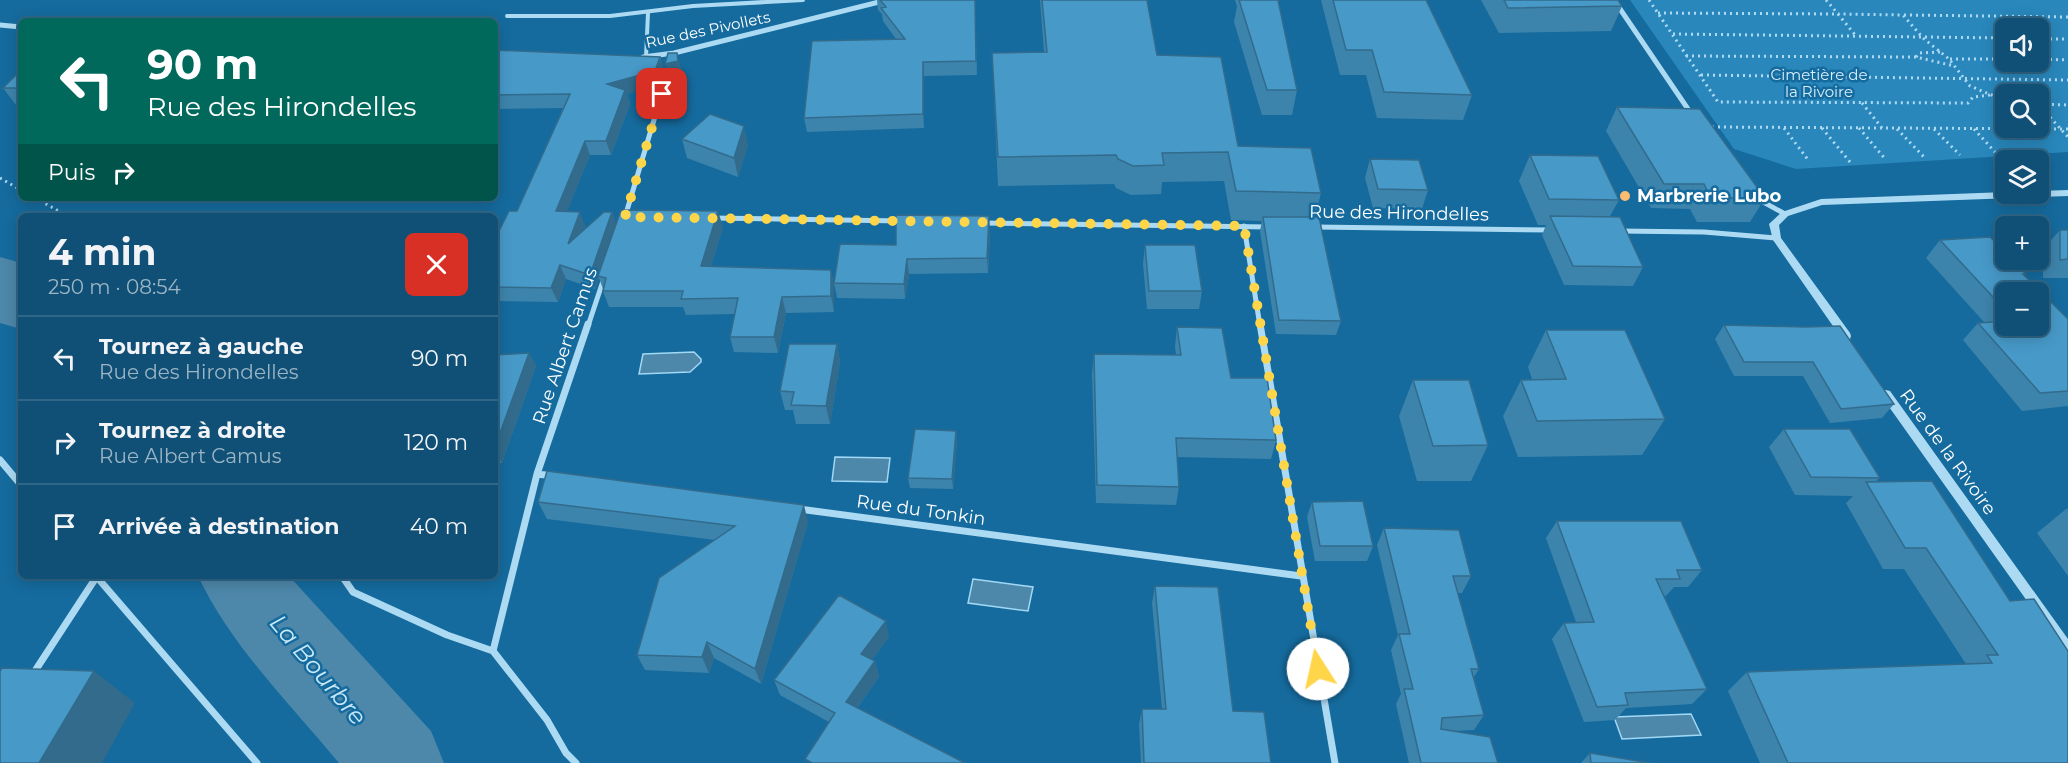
<!DOCTYPE html>
<html lang="fr">
<head>
<meta charset="utf-8">
<style>
	body { margin:0; font-family:Montserrat,sans-serif; background:#19577b; color:#f1f3f6; height:100vh; display:flex; flex-direction:column; font-size:22px; white-space:nowrap }
	* { box-sizing:border-box; margin:0 }
	p { font-size:20px; color:#9cb5c5 }
	.icon { flex:none; width:33px; height:33px; fill:none; stroke:currentColor; stroke-width:2; stroke-linecap:round; stroke-linejoin:round }
	.map { position:relative; flex:1; overflow:hidden }
	.drawer { position:absolute; left:18px; top:213px; width:480px; height:366px; display:flex; flex-direction:column; background:#105076; border-radius:9px; box-shadow:0 3px 15px #0003,0 0 0 2px #306788 }
	.drawer>* { flex:none }
	.banner { position:absolute; left:18px; top:18px; width:480px; height:183px; border-radius:9px; box-shadow:0 3px 15px #0003,0 0 0 2px #306788; background:#00695c; color:#fff; overflow:hidden }
	.controls { position:absolute; left:1995px; top:18px; display:grid; gap:12px }
	.controls a { display:grid; place-items:center; width:54px; height:54px; border-radius:9px; background:#105076; box-shadow:0 3px 15px #0003,0 0 0 2px #306788; font-size:30px }
	.pin { position:absolute; display:grid; place-items:center; width:51px; height:51px; color:#fff; margin:-26px; border-radius:12px; box-shadow:0 3px 9px #0006 }
	.me { position:absolute; width:66px; margin:-33px; rotate:350deg; stroke-linejoin:round; filter:drop-shadow(0 0 4px #0008) }
	.turn { display:flex; align-items:center; gap:21px; height:126px; padding:0 30px; font-size:27px }
	.turn .icon { width:78px; height:78px; stroke-width:2.5 }
	.turn b { display:block; font-size:42px; line-height:51px }
	.then { display:flex; align-items:center; height:57px; padding:0 30px; background:#0003; gap:12px; font-size:22px }
	.round { display:grid; place-items:center; flex:none; width:63px; height:63px; border-radius:9px; background:#19577b }
	.overview { display:flex; align-items:center; justify-content:space-between; height:102px; padding:0 30px }
	h1 { font-size:36px; font-weight:700; line-height:45px }
	ul { padding:0; list-style:none }
	li { display:flex; align-items:center; gap:18px; height:84px; padding:0 30px; border-top:2px solid #306788 }
	li div { flex:1 }
	li b { display:block; font-size:22px }
	li em { font-style:normal }
	.map>svg:first-child { display:block }
</style>
</head>
<body>
<div class="map">
<svg width="2068" height="763" viewBox="0 0 2068 763">
	<rect width="100%" height="100%" fill="#156b9e"/>
	<!-- green -->
	<path fill="#2987bc" fill-rule="evenodd" d="M1630 0H2068V152L1796 169 1734 149ZM2006 28H2038V62H2006ZM2006 94H2038V128H2006Z"/>
	<!-- water -->
	<path fill="#4d87a9" stroke="#a0d8f6" stroke-width="1.5" d="M694 352 701 359V362L690 372 639 374 643 354Z
		M835 457 890 458 887 482 832 481Z
		M973 579 1033 587 1028 611 968 603Z
		M1691 714 1701 735 1622 739 1614 717Z"/>
	<g fill="none" stroke-linecap="round" stroke-linejoin="round">
		<!-- river -->
		<path fill="#4d87a9" fill-rule="evenodd" d="M0 257 21 263V329L0 323Z
			M198 576H289L431 731 444 763H339C290 704 231 646 198 576Z"/>
		<!-- path -->
		<path stroke="#addaf3" stroke-width="3" stroke-dasharray="2 4" stroke-linecap="butt" d="M1649 0 1718 102 1968 103 1973 97 1990 95
			M1826 0 1838 14 1903 15 1923 38 1949 59 1970 86 2006 101
			M1658 13 1838 14 1856 36
			M1904 15 2068 17
			M1673 34 2006 38
			M2038 39H2068
			M1940 52 1919 53 1916 57 1954 66
			M1686 56 1916 57
			M1950 59H2006
			M2038 59 2068 60
			M1701 75 2068 80
			M1862 103 1882 128
			M2038 104 2068 137
			M2040 104 2068 105
			M1712 127 2068 129
			M1784 128 1809 161
			M1822 128 1850 162
			M1859 128 1886 160
			M1897 129 1924 157
			M1934 129 1960 155
			M1974 129 1995 152
			M0 178 21 190
			M35 198 68 216"/>
		<!-- service -->
		<path stroke="#addaf3" stroke-width="4" d="M507 16H610L693 6 803 0
			M646 57 648 13"/>
		<!-- minor-far1 -->
		<path stroke="#addaf3" stroke-width="5" d="M1614 0 1692 115
			M0 25 21 27
			M643 57 674 53 887 0
			M1756 198 1785 214
			M625 217 674 53
			M712 218 903 221
			M982 223 1269 227
			M1244 226 1260 326
			M1315 227 1551 230
			M1618 231 1704 232 1776 238
			M588 326 604 278"/>
		<!-- minor -->
		<path stroke="#addaf3" stroke-width="7" d="M1260 324 1335 763
			M0 460 21 485
			M537 474 554 476
			M799 509 1301 576
			M96 576 257 763
			M342 576 353 592 447 635 493 651
			M493 651 537 474 588 324
			M493 651 547 720 566 753 576 763
			M33 674 97 576"/>
		<!-- tertiary -->
		<path fill="#addaf3" fill-rule="evenodd" d="M2068 190V196L1822 205 1788 216 1779 225 1781 238 1850 333 1851 336 1850 339H1842L1773 240 1769 224 1782 212 1821 199 2006 192 2038 194V191Z
			M1886 390 1890 391 2068 639V655L2064 653 1882 397 1881 394 1882 391Z"/>
	</g>
	<!-- wall -->
	<path fill="#3d84ac" fill-rule="evenodd" d="M877 0H975L977 75 924 76V128L807 132 804 118 896 39 883 21 882 14 878 10Z
		M1040 0H1147L1157 55 1238 146 1321 193 1315 217 1341 321 1336 335 1276 334 1260 231 1262 221 1231 220 1224 181 1162 182 1161 194 1131 195 1116 188 1114 184 998 186 992 53 1044 52Z
		M1235 0H1278L1297 90 1292 115H1262L1234 22 1237 6Z
		M1321 0H1426L1472 95 1463 120 1377 118 1366 75H1340Z
		M1481 0H1618L1622 6 1611 31 1499 33Z
		M495 50 660 57 664 71 659 85 627 94 630 104 611 155H590L567 211 585 226 584 230 612 212 616 225 723 227 711 266 831 270 834 286V312L786 313 778 353 734 352 730 337 735 314 686 315 683 307H609L603 291V289L599 278 595 289 566 279 558 302 495 301V239L517 211 563 108 495 109Z
		M21 70V105H16L3 88Z
		M1617 107 1765 198 1750 222H1697L1690 209 1651 208 1606 131Z
		M682 139 748 145 738 177 687 158Z
		M1530 155 1619 200 1610 216 1643 267 1633 286 1564 285 1542 235 1546 225H1538L1519 181Z
		M1370 159 1428 190 1422 209 1373 208 1365 178Z
		M2060 230H2068V278H2043V249Z
		M990 232 988 273 909 274 905 299 837 298 834 283 896 245Z
		M1940 240 2026 274 2024 275 2068 319V406L2022 411 1963 340 1978 323 1984 322 1926 258ZM2006 292 2038 326H2006Z
		M1145 245 1202 291 1199 309H1147L1143 264Z
		M1724 325 1805 327 1894 404 1882 418 1830 423 1803 376H1734L1715 339Z
		M1177 327 1231 378 1276 440 1271 459 1177 457 1179 487 1176 505 1096 503 1092 373 1094 354 1176 355 1175 347Z
		M1546 330 1665 419 1642 455 1518 457 1503 416 1521 380 1532 379 1528 367Z
		M837 344 840 362 830 424H796L793 410H785L780 391Z
		M529 353 536 366 502 463H495V355Z
		M1413 380 1488 445 1471 481H1417L1399 416Z
		M1784 429 1880 478 1876 481H1932L2068 763H1760L1728 691 1747 672 1966 664 1904 569H1883L1846 503 1853 496 1795 495 1769 447Z
		M956 431 957 440 953 489 910 488 908 478Z
		M538 502 808 522 761 684 714 658 709 673 645 670 637 655 715 540 547 519Z
		M1312 502 1373 546 1367 561H1315L1307 517Z
		M2066 509H2068V576L2037 533Z
		M1557 521 1702 570 1688 587H1674L1666 596H1664L1707 689 1692 704 1626 708 1615 720 1584 722 1552 639 1564 623 1576 622 1546 538Z
		M1384 528 1471 576 1462 593H1458L1479 669 1474 677 1484 715 1474 730 1454 731 1498 763H1409L1396 704 1401 694 1391 650 1398 635 1377 545Z
		M1155 586 1233 711 1271 763H1141L1139 724 1142 709H1162L1152 603Z
		M889 637 872 660 875 661 879 677 857 708 829 722 780 695 774 680Z
		M1590 753 1650 763H1581Z"/>
	<!-- shaded-wall -->
	<path fill="#326b8c" d="M677 53 682 72 683 79 670 83 665 64Z
		M660 57 664 71 659 85 627 94 630 104 611 155 606 141 607 84Z
		M923 62 924 76V128L923 114Z
		M744 126 748 145 738 177 734 158Z
		M585 141 590 155 561 226 556 211Z
		M718 211 723 227 706 282 701 266Z
		M580 212 585 226 574 258 568 244Z
		M612 212 617 226 598 276 599 278 595 289 590 275Z
		M989 216 990 232 988 273 987 258Z
		M907 259 909 274 905 299 904 284Z
		M560 265 566 279 558 302 551 288Z
		M831 270 834 286V312L831 296Z
		M782 297 786 313 778 353 774 337Z
		M837 344 840 362 830 424 826 406Z
		M529 353 536 366 502 463 495 452V447Z
		M956 431 957 440 953 489 952 479Z
		M804 505 808 522 761 684 755 669Z
		M886 621 889 637 865 670 861 654Z
		M707 642 714 658 709 673 702 657Z
		M875 661 879 677 850 717 846 702Z
		M94 671 135 703 102 763H39Z"/>
	<!-- building -->
	<path fill="#4799c8" stroke="#326b8c" stroke-width="1.5" d="M880 0H975L976 61 923 62V114L804 118 812 41 905 39 881 8 886 7Z
		M1042 0H1147L1157 55 1221 57 1238 146 1311 148 1321 193 1236 191 1228 152 1162 153 1164 165 1133 166 1118 159 1116 155 998 157 992 53 1047 52Z
		M1239 0H1278L1297 90H1267Z
		M1333 0H1426L1472 95 1384 92 1372 50H1346Z
		M1504 0H1618L1622 6 1508 8Z
		M495 50 660 57 655 71 607 84 625 90 606 141H585L556 211 580 212 568 244 604 212H612L590 275 560 265 551 288 495 287V239L509 211H517L570 94 495 95Z
		M668 53H677L678 61 665 64Z
		M21 70V88H3Z
		M1617 107 1700 109 1765 198H1711L1704 184H1664Z
		M710 114 744 126 734 158 682 139Z
		M1530 155 1598 156 1619 200 1549 199Z
		M1370 159 1419 160 1428 190 1378 189Z
		M621 210 718 211 701 266 831 270V296L782 297 774 337H730L738 298 681 299 683 291H603L606 278 598 276Z
		M896 215 989 216 987 258 907 259 904 284 834 283 840 244 896 245Z
		M1550 216 1620 217 1643 267 1573 266Z
		M1263 217H1319L1341 321 1279 320Z
		M2060 230H2068V259L2060 260Z
		M1990 237 2006 252V260H2012L2026 274H2023L2068 319V391L2040 393 1978 323 2006 321V326H2038V292H2006V311L1940 240Z
		M1145 245H1195L1202 291H1149Z
		M1724 325 1805 327 1840 326 1894 404 1841 409 1813 362H1744Z
		M1177 327 1222 328 1231 378H1267L1276 440 1176 438 1179 487 1097 485 1094 354 1181 355Z
		M1546 330H1625L1665 419 1537 421 1521 380 1566 379Z
		M789 344H837L826 406 791 405 794 392 780 391Z
		M529 353 495 447V355Z
		M1413 380H1469L1488 445 1433 446Z
		M915 429 956 431 952 479 908 478Z
		M1784 429H1850L1880 478 1811 477Z
		M547 471 804 505 755 669 707 642 702 657 637 655 659 578 735 526 538 502Z
		M1932 481 2010 601 2034 599 2068 651V763H1788L1747 672 1992 663 1987 655H1998L1926 548H1905L1866 482Z
		M1363 501 1373 546H1320L1312 502Z
		M1557 521H1681L1702 570H1677L1680 579H1656L1707 689 1625 693 1628 705 1597 707 1564 623 1594 622Z
		M1384 528 1459 530 1471 576H1453L1479 669H1471L1484 715 1442 718 1441 729 1490 737 1498 763H1421L1404 689H1413L1399 634H1410Z
		M1155 586 1218 587 1233 711 1264 712 1271 763H1144L1142 709H1166Z
		M839 595 886 621 861 654 875 661 846 702 965 763H812L805 759 835 713 774 680Z
		M2 668 94 671 39 763H0V671Z
		M1590 753 1650 763H1591Z"/>
	<g fill="none" stroke-linecap="round" stroke-linejoin="round">
		<!-- route -->
		<path stroke="#ffd54a" stroke-width="10" stroke-dasharray="0 18" d="M662 94 625 217 1244 226 1318 669"/>
	</g>
	<!-- markers -->
	<circle fill="#ffbb70" stroke="#156b9e" stroke-width="2" cx="1625" cy="196" r="6"/>
	<g text-anchor="middle" stroke-width="5" stroke-linejoin="round" paint-order="stroke">
		<!-- far-street labels -->
		<g font-size="15" fill="#fff" stroke="#156b9e">
			<text transform="translate(708 30) rotate(-12)" y="5">Rue des Pivollets</text>
		</g>
		<!-- far-park labels -->
		<g font-size="15" fill="#d6effd" stroke="#156b9e">
			<text x="1819" y="80">Cimetière de<tspan x="1819" dy="17">la Rivoire</tspan></text>
		</g>
		<!-- poi labels -->
		<g font-size="18" font-weight="bold" fill="#fff" stroke="#156b9e" text-anchor="start">
			<text x="1637" y="202">Marbrerie Lubo</text>
		</g>
		<!-- street labels -->
		<g font-size="18" fill="#fff" stroke="#156b9e">
			<text transform="translate(1399 213) rotate(1)" y="6">Rue des Hirondelles</text>
			<text transform="translate(565 346) rotate(-71)" y="6">Rue Albert Camus</text>
			<text transform="translate(1948 452) rotate(54)" y="6">Rue de la Rivoire</text>
			<text transform="translate(921 510) rotate(8)" y="6">Rue du Tonkin</text>
		</g>
		<!-- near-water labels -->
		<g font-size="24" font-style="italic" fill="#c8e9fa" stroke="#156b9e">
			<text transform="translate(318 670) rotate(50)" y="8">La Bourbre</text>
		</g>
	</g>
</svg>
<div class="controls">
<a><svg class="icon" aria-label="sound" viewBox="0 0 24 24"><path d="M4 9h4l5-4v14l-5-4H4zM17 9q2 3 0 6"/></svg></a>
<a><svg class="icon" aria-label="search" viewBox="0 0 24 24"><circle cx="10" cy="10" r="6"/><path d="M15 15l6 6"/></svg></a>
<a><svg class="icon" aria-label="layers" viewBox="0 0 24 24"><path d="M12 4l9 5-9 5-9-5zM3 14l9 5 9-5"/></svg></a>
<a>+</a>
<a>−</a>
</div>
<div class="pin" style="left:662px;top:94px;background:#d93025"><svg class="icon" aria-label="arrive" viewBox="0 0 24 24"><path d="M6 21V4h12l-3 4 3 4H6"/></svg></div>
<svg class="me" style="left:1318px;top:669px" viewBox="-20 -20 40 40"><circle r="19" fill="#fff"/><path d="M0-13L10 11 0 6-10 11z" fill="#ffd54a"/></svg>
<div class="banner">
<div class="turn"><svg class="icon" aria-label="left" viewBox="0 0 24 24"><path d="M17 20v-9H6M10 6l-5 5 5 5"/></svg><div><b>90 m</b>Rue des Hirondelles</div></div>
<div class="then">Puis<svg class="icon" aria-label="right" viewBox="0 0 24 24"><path d="M7 20v-9h11M14 6l5 5-5 5"/></svg></div>
</div>
<section class="drawer">
<div class="overview"><div><h1>4 min</h1><p>250 m · 08:54</p></div><a class="round" style="background:#d93025;color:#fff"><svg class="icon" aria-label="close" viewBox="0 0 24 24"><path d="M6 6l12 12M18 6L6 18"/></svg></a></div>
<ul>
<li><svg class="icon" aria-label="left" viewBox="0 0 24 24"><path d="M17 20v-9H6M10 6l-5 5 5 5"/></svg><div><b>Tournez à gauche</b><p>Rue des Hirondelles</p></div><em>90 m</em></li>
<li><svg class="icon" aria-label="right" viewBox="0 0 24 24"><path d="M7 20v-9h11M14 6l5 5-5 5"/></svg><div><b>Tournez à droite</b><p>Rue Albert Camus</p></div><em>120 m</em></li>
<li><svg class="icon" aria-label="arrive" viewBox="0 0 24 24"><path d="M6 21V4h12l-3 4 3 4H6"/></svg><div><b>Arrivée à destination</b></div><em>40 m</em></li>
</ul>
</section>
</div>
</body>
</html>
